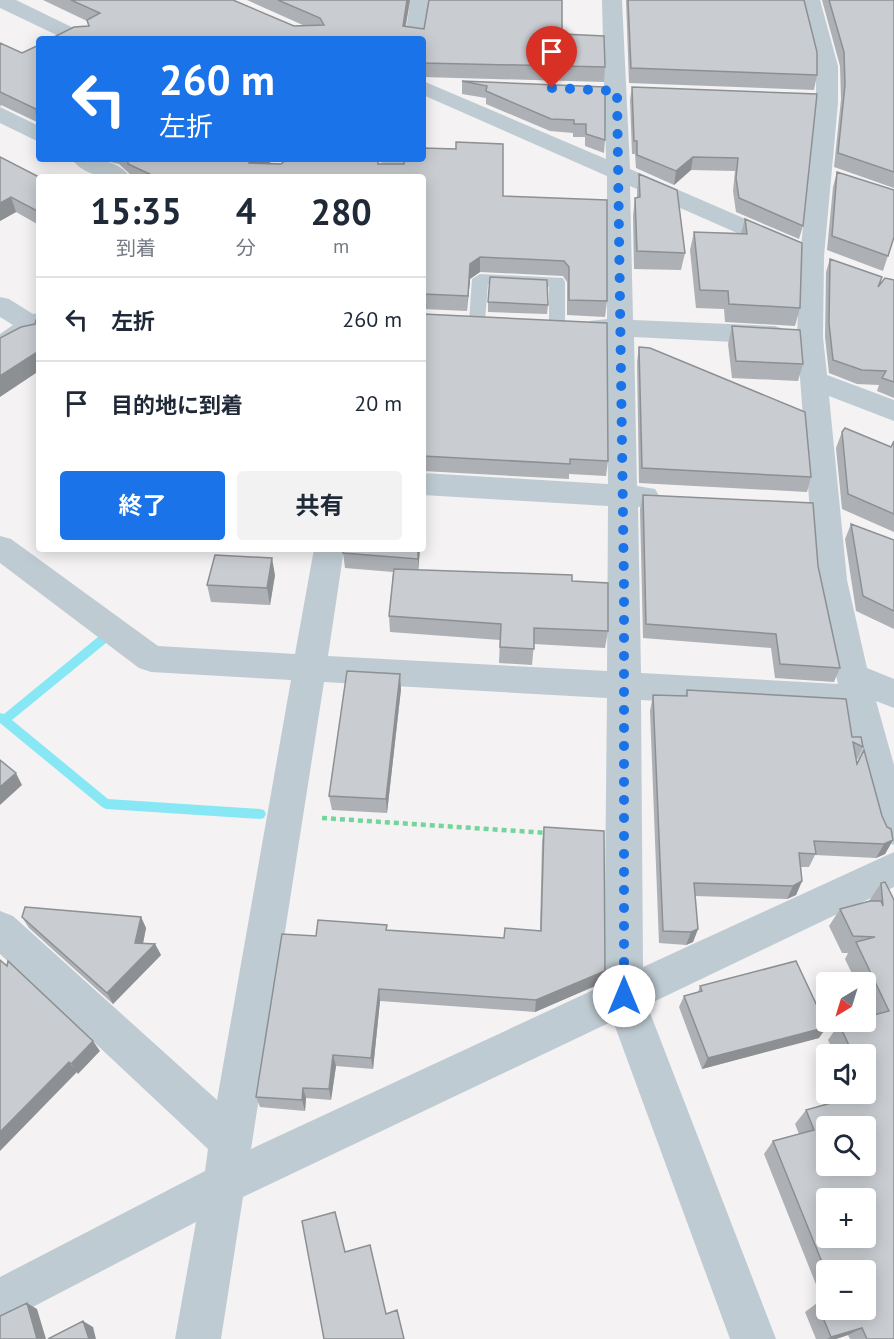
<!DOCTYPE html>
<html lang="ja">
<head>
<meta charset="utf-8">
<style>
	body { margin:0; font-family:"PT Sans","Noto Sans JP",sans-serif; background:#f2f2f3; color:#1f2937; height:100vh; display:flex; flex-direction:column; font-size:22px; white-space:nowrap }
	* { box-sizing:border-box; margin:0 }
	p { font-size:20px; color:#747a83 }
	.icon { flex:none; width:33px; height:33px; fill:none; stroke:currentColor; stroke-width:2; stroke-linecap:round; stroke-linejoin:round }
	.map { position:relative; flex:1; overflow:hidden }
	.details { position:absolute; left:36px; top:174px; width:390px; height:378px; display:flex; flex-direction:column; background:#fff; border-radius:6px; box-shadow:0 3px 15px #0003 }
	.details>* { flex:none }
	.top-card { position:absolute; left:36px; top:36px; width:390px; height:126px; border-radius:6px; box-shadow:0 3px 15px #0003; background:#1a73e8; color:#fff; overflow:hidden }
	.needle { width:39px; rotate:218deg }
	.buttons { position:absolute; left:816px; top:972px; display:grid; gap:12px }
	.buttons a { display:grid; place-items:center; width:60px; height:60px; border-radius:6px; background:#fff; box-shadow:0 3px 15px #0003; font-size:30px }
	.pin { position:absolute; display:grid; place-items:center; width:51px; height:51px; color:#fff; margin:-62px -26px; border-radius:50% 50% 50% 0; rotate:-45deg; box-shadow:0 0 6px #0007 }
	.pin .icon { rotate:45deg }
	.me { position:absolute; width:66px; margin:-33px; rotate:0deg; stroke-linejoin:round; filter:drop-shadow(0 0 4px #0008) }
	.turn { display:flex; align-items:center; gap:21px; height:126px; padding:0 24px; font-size:27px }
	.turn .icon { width:78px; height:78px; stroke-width:2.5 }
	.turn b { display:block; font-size:42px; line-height:51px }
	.eta { display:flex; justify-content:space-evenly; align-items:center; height:102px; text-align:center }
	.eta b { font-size:36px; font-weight:700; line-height:42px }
	.cta { display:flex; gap:12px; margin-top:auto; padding:12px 24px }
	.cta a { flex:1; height:69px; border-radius:6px; background:#1a73e8; color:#fff; font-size:24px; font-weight:700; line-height:69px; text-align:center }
	.cta a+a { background:#f2f2f3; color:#1f2937 }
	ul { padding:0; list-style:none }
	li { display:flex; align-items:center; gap:18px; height:84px; padding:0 24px; border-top:2px solid #e0e1e3 }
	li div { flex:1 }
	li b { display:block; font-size:22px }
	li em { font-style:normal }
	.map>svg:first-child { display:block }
</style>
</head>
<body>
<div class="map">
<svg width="894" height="1339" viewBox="0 0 894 1339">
	<rect width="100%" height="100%" fill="#f4f2f2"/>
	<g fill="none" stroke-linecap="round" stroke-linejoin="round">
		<!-- stream -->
		<path fill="#88e7f4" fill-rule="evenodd" d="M102 636 106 637 107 640 106 643 12 720 108 799 260 809 264 810 266 814 264 818 260 819 106 809 102 807 0 723V713L4 714 98 637Z"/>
		<!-- path -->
		<path stroke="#73d59c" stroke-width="4.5" stroke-dasharray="5 4" stroke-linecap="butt" d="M322 818 548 833"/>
		<!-- lane -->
		<path fill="#bfcbd2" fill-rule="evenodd" d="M480 274 563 278 565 282V325L557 330 549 325V287L488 284 485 321 483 325H471L469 321 472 279Z"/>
		<!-- street -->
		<path fill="#bfcbd2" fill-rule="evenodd" d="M0 0H16L88 35 91 39H65L0 8Z
			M410 0H430L423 42V39H405Z
			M602 0H622L630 169 792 239 795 244 792 249 783 251 774 249 630 186 633 320 775 326 784 329 788 335 784 341 775 344 634 337 637 486 655 489 660 497 655 505 638 507 641 673 838 684 815 580 797 337 800 256 816 103V66L800 0H820L838 66V103L824 256 823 337 827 375 894 400V421L829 396 847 580 867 668 894 679V708L876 701 894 765V845L881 840 876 829 845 712 641 700 643 967 894 852V887L647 1005 776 1339H730L613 1021 243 1197 221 1339H175L196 1222 0 1324V1277L205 1171 208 1149 0 954V911L13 916 217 1100 291 680 151 672 139 668 0 563V536L11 539 158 646 295 654 314 549H344L328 656 607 671 608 506 423 495V473L608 484 607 336 590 333 586 327 590 321 607 319V176L423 95V81L606 159ZM324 682 607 698 604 985 251 1149Z
			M0 107 39 126V142L0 123Z
			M72 159C92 159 117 158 130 177 110 177 85 178 72 159Z
			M382 159H406L403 177H379Z
			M0 297 9 299 33 314 39 313V339L33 337 9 352 0 355V334L13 325 0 317Z"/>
	</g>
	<!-- wall -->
	<path fill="#adb0b5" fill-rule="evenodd" d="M43 0H233L294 26H305L247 0H410L406 26 424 29 562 34 605 67 604 82 423 77V39L89 26 87 21Z
		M626 0H804L817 75 814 90 629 83Z
		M822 0H894V188L834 167 841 99 840 66Z
		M0 43 22 53 39 45V125V123L1 105 0 107Z
		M462 81 605 87V140L604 153 585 146V137H573V133L550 131 486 104V98L462 94Z
		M632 87 817 94 803 226 799 239 736 212 733 191 735 171 691 170 674 185 636 168 635 154H632L630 100Z
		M0 157 39 177V225L16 212 0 221Z
		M98 159H275L268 164H378L503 196 607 301 605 317 567 315V282L563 276 480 272 470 279 467 311 423 309V310V177H131V175L119 164Z
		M837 172 894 237 883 271 827 250 833 187Z
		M639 174 685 253 681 270 634 269 633 216 635 198H637V191Z
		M745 219 800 308 795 326 725 322 724 309 696 308 690 250 694 232 741 233Z
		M830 259 878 287 894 280V398L877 391 879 385 857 384 829 373 825 337 826 272Z
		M488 302 548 305 547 314 488 312Z
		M423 314 608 461 606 476 569 474V479L423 471Z
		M732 326 803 364 798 381 732 378 728 344Z
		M639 347 811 477 807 492 639 483 637 362Z
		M842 432 891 447 894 441V532L842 509 836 448Z
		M643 495 818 566 840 668 834 682 775 678 771 648 643 638 640 509Z
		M851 524 894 540V629L856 611 845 539Z
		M420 549 418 570 572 581 608 631 605 648 534 644 532 665 499 663 500 640 390 632 389 616 393 572 345 568 343 553Z
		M275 575 270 605 211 602 207 585Z
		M401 689 387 813 332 810 329 796Z
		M687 690 852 737 863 747 856 761 893 840 885 854 876 858 815 855 809 867H801L802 881 796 895 787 899 695 896 698 929 693 942 686 945 659 943 650 711 653 695 685 696Z
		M544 827 602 983 535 1012 380 1001 373 1069 336 1066 331 1100 306 1098 305 1111 260 1107 256 1097 316 936 387 930 504 938 540 931 542 841Z
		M881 883 894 900V1339H850L848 1335 836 1339H816L805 1312 817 1303 823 1302 764 1154 773 1141 799 1134 795 1124 806 1110 853 1096 852 1094H866V1054H835L828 1040 839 1024 872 1015 866 1002V982H856L845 959 848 953H842L829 926 840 909 869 901ZM826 1270 866 1310H826Z
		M22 917H141L146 928 143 943 155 944 161 955 113 1004 29 928Z
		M700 986 819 1038 702 1069 679 1007 684 996 698 992Z"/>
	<!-- shaded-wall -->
	<path fill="#8d9093" d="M407 0H410L403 39V26Z
		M693 157 691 170 674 185 676 171Z
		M251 159H275L252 175 249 163 250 160Z
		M11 197 16 212 0 221V203Z
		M480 257V272L470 279 467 311 470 264Z
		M39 351V371L0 397V376Z
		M418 549H420L418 573Z
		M272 558 275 575 270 605 267 588Z
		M400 674 401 689 387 813 386 799Z
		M16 773 22 785 0 805V787Z
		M893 840 885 854 876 858 884 844Z
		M802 881 796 895 787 899 793 886Z
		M141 917 146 928 141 954 135 943Z
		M698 929 693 942 686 945 691 932Z
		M155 944 161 955 113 1004 107 993Z
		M605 971 602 983 535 1012 536 1000Z
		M379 989 380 1001 373 1069 371 1058Z
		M827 1027 819 1038 702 1069 708 1058Z
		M93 1041 100 1051 78 1074 71 1064Z
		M333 1055 336 1066 331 1100 329 1089Z
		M69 1062 77 1072 0 1151V1132Z
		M303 1088 306 1098 305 1111 302 1100Z
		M27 1303 37 1309 46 1339H37Z
		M83 1321 93 1327 96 1339H89Z
		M862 1328 848 1335 836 1339H827L831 1337Z"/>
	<!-- building -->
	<path fill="#c9cdd2" stroke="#8d9093" stroke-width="1.5" fill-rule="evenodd" d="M71 0H233L294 26 324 25 320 18 278 0H407L403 26 424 29 429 0H562V34L604 36 605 67 423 63V39H50L74 27 89 26 87 20 100 13Z
		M628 0H804L817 52V75L631 68Z
		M829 0H894V172L838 153 845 85 844 52Z
		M0 43 22 53 39 45V119L37 118 36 109 0 92Z
		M462 81 605 87V140L586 134V124H574V120L551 119 486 91 487 86Z
		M632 87 817 94 803 226 739 198 736 178 738 158 693 157 676 171 637 155V141H634Z
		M456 142 503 144V196L607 200V301L569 300V267L564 261 480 257 470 264 468 296 423 294V177H156L128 164V160L127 159H251L250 160 249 163 281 164 287 159H378V164H404L405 159H423V148L456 149Z
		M0 157 39 177V212L11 197 0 203Z
		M837 172 894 190V237L888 256 832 236Z
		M639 174 677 190 685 253 637 251 635 198 640 197Z
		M745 219 802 243 800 308 729 304 728 291 700 290 694 232 747 234Z
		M830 259 882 277 878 287 885 278 894 280V382L882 378 886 371 862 370 833 360 829 323Z
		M490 277 547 280 548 305 488 302Z
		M423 314 607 323 608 461 570 459V464L423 456Z
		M39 318V351L0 376V338L21 327 35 324 36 320Z
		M732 326 800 330 803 364 736 361Z
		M639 347 650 348 805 412 811 477 642 468Z
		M845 428 891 447 894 441V514L848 494 842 432Z
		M643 495 813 503 818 566 840 668 780 664 776 634 646 624Z
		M851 524 894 540V611L863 596Z
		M344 549H418V559L343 553Z
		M215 555 272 558 267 588 207 585Z
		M394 569 572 575V581L608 583V631L534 628V649L500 647 501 624 389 616Z
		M347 671 400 674 386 799 329 796Z
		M687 690 846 699 852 737H861L863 747 853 742 857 764 864 750 882 816 887 827 891 829 893 840 884 844 814 841 816 854 799 853 802 881 793 886 694 883 698 929 691 932 663 931 653 695 687 696Z
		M0 760 16 773 0 787Z
		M544 827 604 831 605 971 536 1000 379 989 371 1058 333 1055 329 1089 303 1088 302 1100 256 1097 282 934 316 936 318 920 387 925 386 930 504 938 505 928 541 931Z
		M885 882 894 900V1339H867L862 1328 831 1337 817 1303 826 1300V1310H866V1270H826V1272L773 1141 814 1130 806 1110 863 1094H866L870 1091 866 1082V1054H853L839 1024 850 1022H866V1017L889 1011 856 942 875 937 853 936 840 909 870 901H881L883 906 881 883ZM826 1126H866V1166H826ZM826 1198H866V1238H826Z
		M25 907 141 917 135 943 155 944 107 993 22 917Z
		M0 960 7 966 8 961 93 1041 71 1064 69 1062 0 1132Z
		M796 961 827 1027 708 1058 684 996 702 991 700 986Z
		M335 1212 345 1252 370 1245 386 1314 397 1310 404 1339H324L302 1221Z
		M27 1303 37 1339H0V1316Z
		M83 1321 89 1339H48Z"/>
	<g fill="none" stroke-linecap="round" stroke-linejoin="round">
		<!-- route -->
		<path stroke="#1a73e8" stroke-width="10" stroke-dasharray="0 18" d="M552 88 617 91 624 587V996"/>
	</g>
</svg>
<div class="buttons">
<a><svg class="needle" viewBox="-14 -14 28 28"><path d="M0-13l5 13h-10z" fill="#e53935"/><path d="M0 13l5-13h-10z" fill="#747a83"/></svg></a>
<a><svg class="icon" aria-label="sound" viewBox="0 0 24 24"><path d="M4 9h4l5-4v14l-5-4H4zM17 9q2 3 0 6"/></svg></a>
<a><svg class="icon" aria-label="search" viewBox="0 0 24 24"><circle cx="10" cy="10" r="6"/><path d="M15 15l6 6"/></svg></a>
<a>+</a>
<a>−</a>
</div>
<div class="pin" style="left:552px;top:88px;background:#d93025"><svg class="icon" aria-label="arrive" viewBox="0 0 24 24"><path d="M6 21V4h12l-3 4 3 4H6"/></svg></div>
<svg class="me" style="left:624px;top:996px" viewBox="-20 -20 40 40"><circle r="19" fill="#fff"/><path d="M0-13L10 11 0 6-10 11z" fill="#1a73e8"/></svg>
<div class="top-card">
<div class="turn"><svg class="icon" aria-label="left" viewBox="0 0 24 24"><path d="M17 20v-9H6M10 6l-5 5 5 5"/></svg><div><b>260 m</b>左折</div></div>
</div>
<section class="details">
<div class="eta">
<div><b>15:35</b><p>到着</p></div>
<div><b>4</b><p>分</p></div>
<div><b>280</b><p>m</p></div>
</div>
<ul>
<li><svg class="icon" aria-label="left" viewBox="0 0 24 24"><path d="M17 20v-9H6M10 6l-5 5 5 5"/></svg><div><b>左折</b></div><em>260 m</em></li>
<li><svg class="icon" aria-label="arrive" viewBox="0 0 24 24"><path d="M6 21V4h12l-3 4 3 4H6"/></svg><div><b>目的地に到着</b></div><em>20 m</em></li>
</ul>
<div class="cta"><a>終了</a><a>共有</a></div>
</section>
</div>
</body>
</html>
